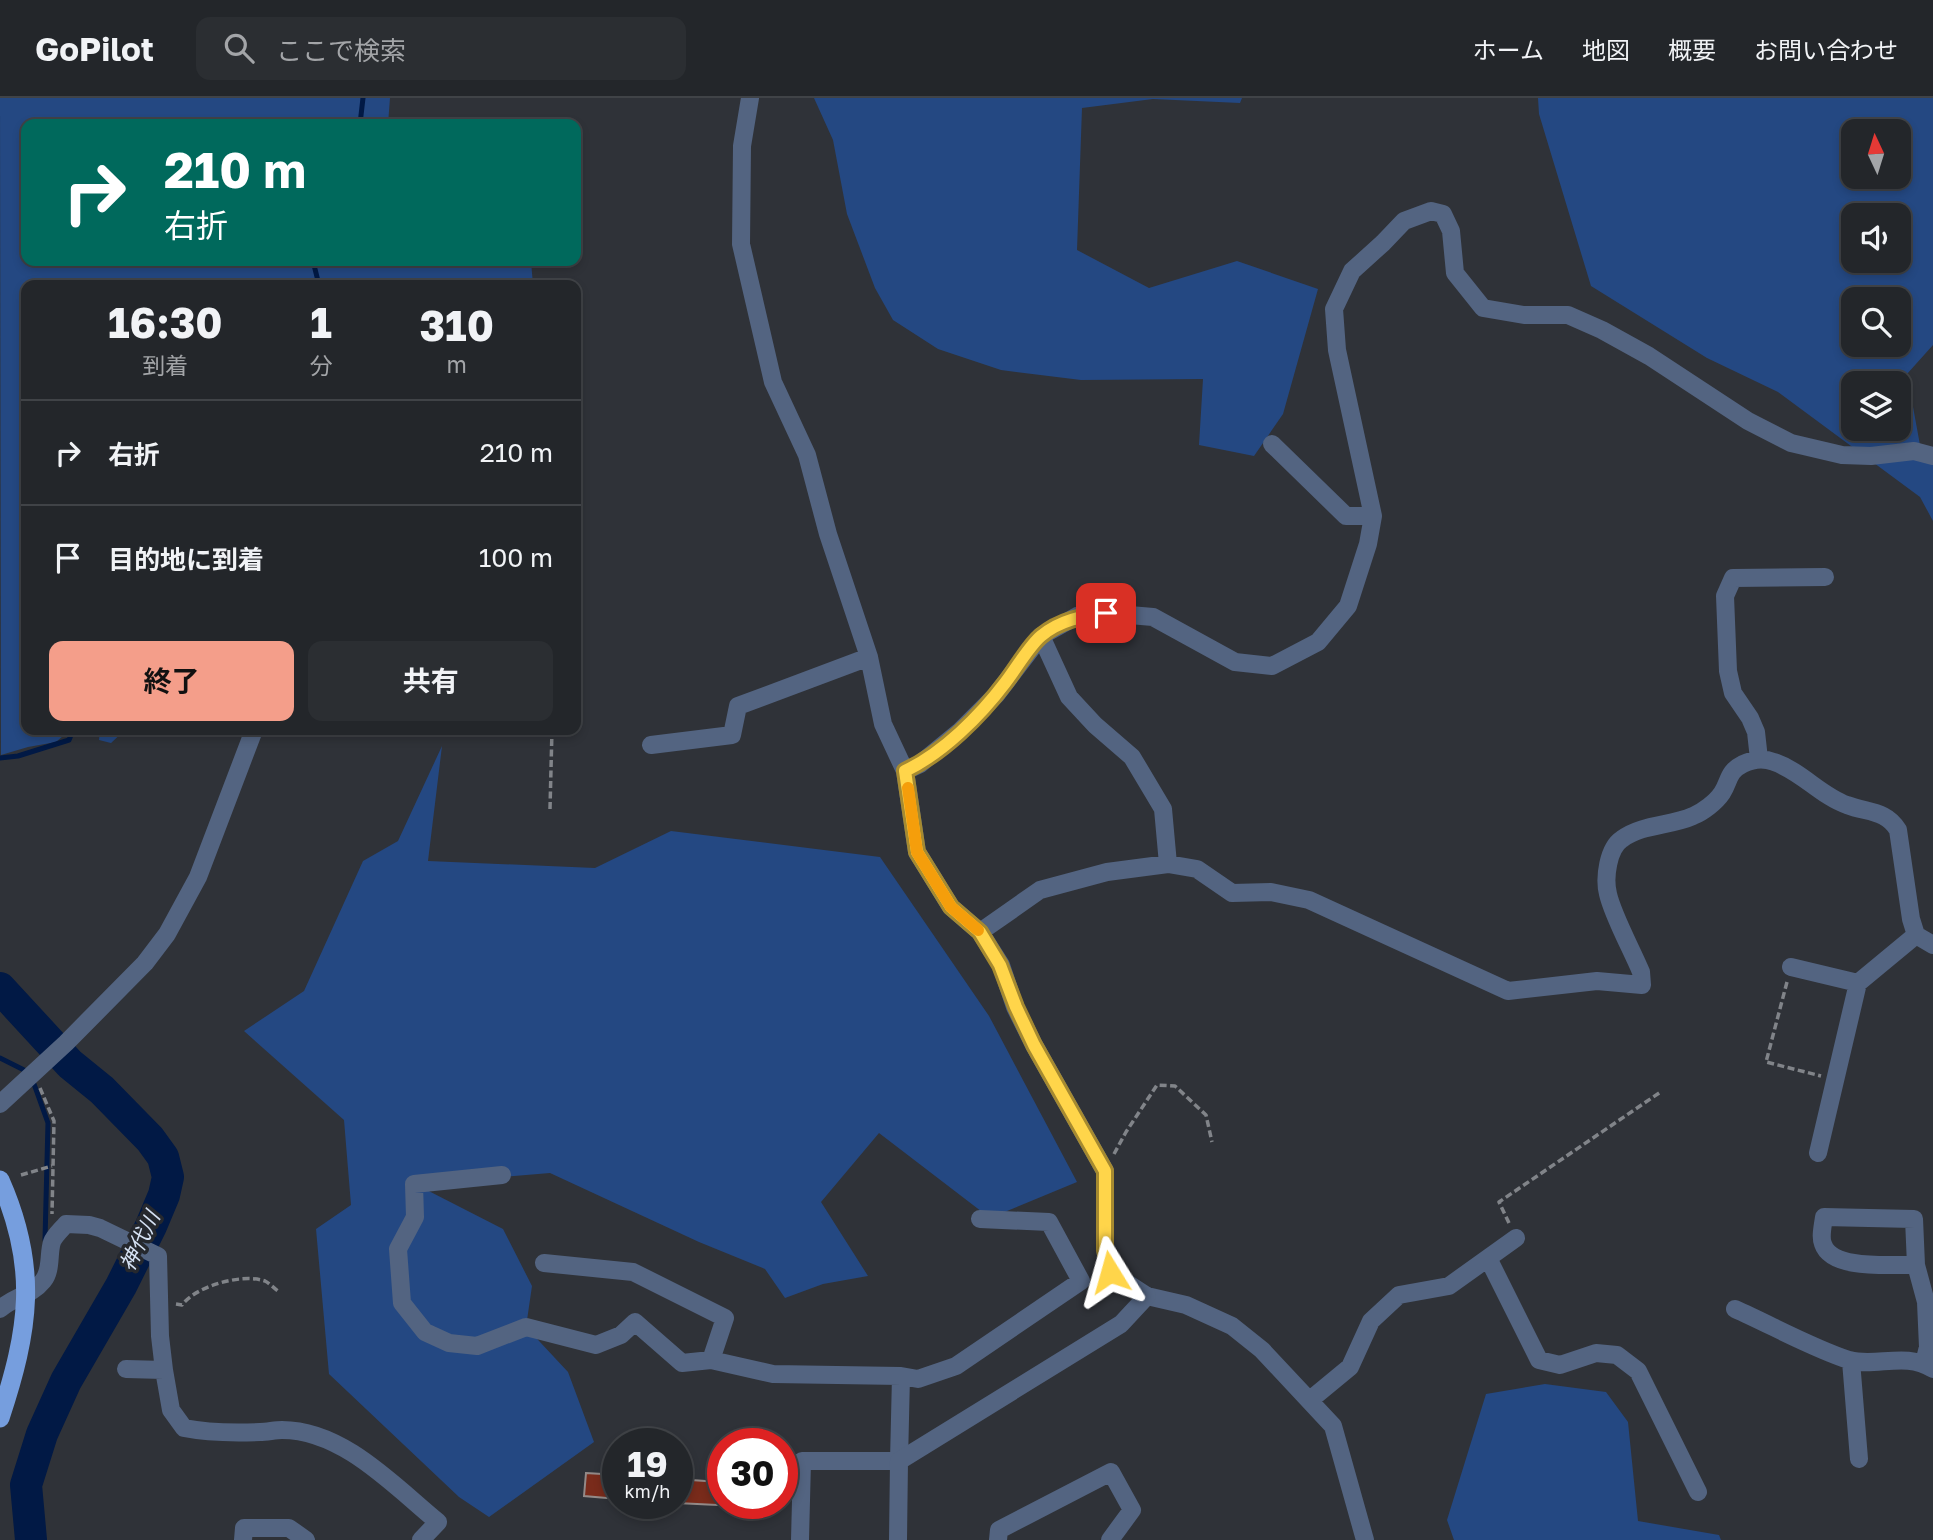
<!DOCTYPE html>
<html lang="ja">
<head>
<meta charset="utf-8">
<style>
	body { margin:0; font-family:"Golos Text","Noto Sans JP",sans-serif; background:#2b2e32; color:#f1f3f6; height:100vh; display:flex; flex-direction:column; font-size:26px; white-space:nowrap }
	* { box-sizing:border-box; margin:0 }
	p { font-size:23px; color:#a3a5a8 }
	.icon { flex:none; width:38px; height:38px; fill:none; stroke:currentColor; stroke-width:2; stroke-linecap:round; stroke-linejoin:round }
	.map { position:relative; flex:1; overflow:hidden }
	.side { position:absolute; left:21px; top:182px; width:560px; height:455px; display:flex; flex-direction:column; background:#23262a; border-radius:14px; box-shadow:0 4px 10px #0003,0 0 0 2px #404347 }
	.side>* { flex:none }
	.top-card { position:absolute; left:21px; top:21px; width:560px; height:147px; border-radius:14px; box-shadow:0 4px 10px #0003,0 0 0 2px #404347; background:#00695c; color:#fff; overflow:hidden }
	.needle { width:46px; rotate:356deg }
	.tools { position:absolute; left:1841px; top:21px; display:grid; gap:14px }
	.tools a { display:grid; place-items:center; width:70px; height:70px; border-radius:14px; background:#23262a; box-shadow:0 4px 10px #0003,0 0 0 2px #404347; font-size:35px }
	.speed { position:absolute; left:602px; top:1330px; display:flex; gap:14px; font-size:35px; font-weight:700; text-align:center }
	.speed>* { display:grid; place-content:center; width:91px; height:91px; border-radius:50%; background:#23262a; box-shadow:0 4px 10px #0003,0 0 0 2px #404347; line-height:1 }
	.speed small { font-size:18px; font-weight:400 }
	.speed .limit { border:10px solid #d22; background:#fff; color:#111 }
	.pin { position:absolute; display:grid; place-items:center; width:60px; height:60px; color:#fff; margin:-30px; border-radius:14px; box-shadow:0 4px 10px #0006 }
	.me { position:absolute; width:77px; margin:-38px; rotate:352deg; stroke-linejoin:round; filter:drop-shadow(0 0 5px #0008) }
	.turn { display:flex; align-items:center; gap:24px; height:147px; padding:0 28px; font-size:32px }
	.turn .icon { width:91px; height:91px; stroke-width:2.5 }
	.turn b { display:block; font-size:49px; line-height:60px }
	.eta { display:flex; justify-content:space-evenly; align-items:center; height:119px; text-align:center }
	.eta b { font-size:42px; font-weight:700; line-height:49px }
	.button { display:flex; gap:14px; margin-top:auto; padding:14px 28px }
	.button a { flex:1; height:80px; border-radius:14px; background:#f49e8a; color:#111; font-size:28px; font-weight:700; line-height:80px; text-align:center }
	.button a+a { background:#2b2e32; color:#f1f3f6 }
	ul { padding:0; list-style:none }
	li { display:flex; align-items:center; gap:21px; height:105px; padding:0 28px; border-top:2px solid #404347 }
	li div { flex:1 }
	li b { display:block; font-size:26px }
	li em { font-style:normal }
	header { display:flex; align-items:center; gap:42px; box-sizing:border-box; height:98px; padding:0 35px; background:#23262a; border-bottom:2px solid #404347 }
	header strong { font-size:33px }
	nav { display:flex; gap:38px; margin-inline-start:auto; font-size:24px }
	.search { width:490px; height:63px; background:#2b2e32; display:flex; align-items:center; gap:18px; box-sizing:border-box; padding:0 24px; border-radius:14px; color:#a3a5a8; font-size:26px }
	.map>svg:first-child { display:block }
</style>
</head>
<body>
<header>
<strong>GoPilot</strong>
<div class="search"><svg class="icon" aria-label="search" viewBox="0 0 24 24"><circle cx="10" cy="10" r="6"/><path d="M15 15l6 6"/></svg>ここで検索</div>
<nav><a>ホーム</a><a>地図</a><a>概要</a><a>お問い合わせ</a></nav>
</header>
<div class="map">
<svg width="1933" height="1442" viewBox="0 0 1933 1442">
	<rect width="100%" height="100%" fill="#2f3238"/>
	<!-- green -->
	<path fill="#244882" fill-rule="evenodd" d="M0 0H390L388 26H26V163H531L533 187H26V632H70L56 644 28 649 1 657Z
		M814 0H1242L1240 5 1153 1 1082 10 1077 152 1149 190 1237 163 1318 191 1283 316 1254 358 1199 347 1203 281 1081 282 1001 272 938 251 893 222 875 190 847 116 833 42Z
		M1538 0H1933V247L1907 276 1920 347 1933 362V423L1920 399 1778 294 1707 260 1591 188 1539 16ZM1853 33H1899V79H1853ZM1853 117H1899V163H1853ZM1853 201H1899V247H1853ZM1853 285H1899V331H1853Z
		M100 632H125L111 645 99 642Z
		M442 648 428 763 595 770 671 733 880 759 989 918 1077 1084 990 1120 879 1035 821 1104 868 1178 823 1186 785 1200 765 1171 699 1144 550 1075 415 1086 503 1131 532 1188 526 1229 568 1274 594 1344 489 1419 459 1399 329 1276 316 1131 351 1107 344 1022 244 933 304 893 363 763 398 743Z
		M1545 1286 1606 1294 1628 1324 1638 1423 1719 1437 1721 1442H1454L1447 1422 1486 1296Z"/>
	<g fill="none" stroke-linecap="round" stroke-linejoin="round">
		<!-- stream -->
		<path stroke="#011945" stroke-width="5" d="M360 26 363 0
			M313 163 319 187
			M0 660 18 658 69 642 73 632
			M0 960 24 972
			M34 986 48 1025 45 1142"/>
		<!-- river -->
		<path stroke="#011945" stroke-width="32" d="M0 890 70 966 102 992 150 1041 163 1059 168 1079 164 1097 151 1128 121 1188 66 1283 42 1336 26 1387 31 1442"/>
	</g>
	<!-- building -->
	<path fill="#792b1b" stroke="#938a88" stroke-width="2" d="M586 1375 618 1377V1401L584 1398Z
		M677 1381 719 1384 717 1407 677 1405Z"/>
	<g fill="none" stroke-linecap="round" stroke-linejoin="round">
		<!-- path -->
		<path stroke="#818489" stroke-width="3.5" stroke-dasharray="7 3.5" stroke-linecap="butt" d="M377 632 385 637 395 632
			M550 711 552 632
			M1787 884 1766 964 1821 978
			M40 990 54 1023 52 1116
			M1114 1056 1126 1034 1157 987 1175 988 1206 1017 1212 1044
			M21 1077 52 1068
			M1509 1125 1499 1104 1662 993
			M176 1206 182 1207C196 1188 242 1175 265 1183 269 1185 274 1190 278 1193"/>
		<!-- minor -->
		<path stroke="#536481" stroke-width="18" d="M750 0 742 48 741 146 773 284 807 357 828 436 869 559 883 626 905 673
			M1272 346 1346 418H1373
			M1041 538 1069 599 1095 627 1132 659 1163 711 1168 766
			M651 647 732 637 738 608 869 559
			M1759 661 1756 634 1750 620 1733 595 1728 573 1725 498 1733 480 1825 479
			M980 834 1040 792 1107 774 1168 766 1197 771 1232 795 1271 794 1309 802 1508 893 1597 883 1642 887 1641 874C1632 852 1613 818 1608 796 1604 780 1608 750 1622 741 1642 726 1671 728 1693 718 1703 714 1716 704 1722 695 1730 683 1727 674 1743 666 1753 661 1764 660 1774 664 1801 673 1821 698 1847 707 1868 715 1886 712 1898 732L1911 821 1916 837 1933 847
			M1791 869 1858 885
			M0 1006 66 945 145 865 167 836 198 779 254 632
			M1818 1055 1858 885 1916 837
			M502 1077 414 1086 415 1119 398 1151 402 1205 425 1234 449 1245 477 1248 526 1229 596 1247 621 1237 635 1224 682 1265 711 1262 773 1276 901 1278 918 1281 956 1268 1081 1183 1049 1124 980 1121
			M1488 1160 1539 1262 1560 1267 1596 1255 1617 1257 1638 1273 1698 1394
			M544 1165 633 1174 725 1220 711 1262
			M1916 1167C1892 1166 1832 1173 1823 1146 1820 1139 1823 1127 1824 1119L1914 1121 1916 1167 1926 1204 1928 1249 1924 1265
			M0 1211C13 1199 32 1197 43 1183 52 1172 48 1156 52 1144 54 1138 62 1131 66 1126L89 1127 100 1130 158 1158 160 1238 164 1272 171 1312 184 1330C209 1335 235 1335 260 1334 267 1334 275 1332 282 1332 343 1332 394 1388 438 1424L421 1442
			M1735 1211C1771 1227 1812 1250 1849 1262 1876 1270 1905 1253 1933 1271
			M1851 1263 1859 1361
			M126 1271 164 1272
			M1310 1302 1350 1269 1371 1223 1399 1197 1449 1188 1516 1140
			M243 1442 244 1430H289L306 1442
			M800 1442 802 1363H899L901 1278
			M998 1442 999 1432 1111 1374 1132 1412 1110 1442
			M1365 1442 1333 1328 1262 1252 1232 1228 1186 1207 1147 1198 1110 1174 1105 1152V1073L1034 947 1015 909 1001 867 980 834 951 809 917 754 905 673 920 666 959 634 996 597 1041 538 1077 518 1106 515 1153 519 1235 564 1272 568 1318 544 1348 508 1368 446 1373 418 1337 252 1334 211 1352 173 1383 145 1404 123 1431 113 1443 116 1451 133 1455 175 1483 210 1524 217H1568L1602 232 1649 258 1748 323 1791 345 1842 357 1871 358 1914 353 1933 358"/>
		<!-- tertiary -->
		<path stroke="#536481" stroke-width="18" d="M898 1442 899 1363 1121 1226 1147 1198"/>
		<!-- trunk -->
		<path stroke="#769ede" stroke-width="19" d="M0 1082C39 1170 29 1232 0 1320"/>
	</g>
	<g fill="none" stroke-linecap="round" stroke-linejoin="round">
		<!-- route casing -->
		<g stroke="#a68a30" stroke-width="18">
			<path id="route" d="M1106 515C1083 518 1060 522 1041 538 1029 548 1016 571 1005 585 980 618 943 655 905 673L917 754 951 809 980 834 1000 867 1016 909 1034 947 1105 1073V1152L1110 1174"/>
		</g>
		<!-- route -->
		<use href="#route" stroke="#ffd54a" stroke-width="12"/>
		<!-- slow -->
		<path stroke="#f59e0b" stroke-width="12" d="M908 690 917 754 951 809 978 832"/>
	</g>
	<g text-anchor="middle" stroke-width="7" stroke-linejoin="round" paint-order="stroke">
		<!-- water labels -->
		<g font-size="21" font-style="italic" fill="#d6e2f4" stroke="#25282e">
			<text transform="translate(140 1143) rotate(-64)" y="7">神代川</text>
		</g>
	</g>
</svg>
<div class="tools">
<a><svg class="needle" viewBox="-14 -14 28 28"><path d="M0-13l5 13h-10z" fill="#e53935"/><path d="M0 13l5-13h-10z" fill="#a3a5a8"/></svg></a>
<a><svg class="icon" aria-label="sound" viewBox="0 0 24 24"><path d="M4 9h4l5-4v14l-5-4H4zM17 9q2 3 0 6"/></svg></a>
<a><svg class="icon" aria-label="search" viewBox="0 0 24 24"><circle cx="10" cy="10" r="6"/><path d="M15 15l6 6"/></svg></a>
<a><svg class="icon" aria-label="layers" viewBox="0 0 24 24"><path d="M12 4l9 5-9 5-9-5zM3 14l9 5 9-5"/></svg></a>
</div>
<div class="speed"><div>19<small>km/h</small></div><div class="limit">30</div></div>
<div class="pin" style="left:1106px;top:515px;background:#d93025"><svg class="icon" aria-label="arrive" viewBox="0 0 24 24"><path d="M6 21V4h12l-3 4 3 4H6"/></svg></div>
<svg class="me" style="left:1110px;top:1174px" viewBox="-20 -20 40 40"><path d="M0-17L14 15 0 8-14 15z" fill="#ffd54a" stroke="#fff" stroke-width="4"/></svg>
<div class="top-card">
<div class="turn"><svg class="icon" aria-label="right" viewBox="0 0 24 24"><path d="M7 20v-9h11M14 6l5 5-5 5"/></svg><div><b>210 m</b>右折</div></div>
</div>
<section class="side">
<div class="eta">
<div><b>16:30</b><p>到着</p></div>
<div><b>1</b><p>分</p></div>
<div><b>310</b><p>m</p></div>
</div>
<ul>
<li><svg class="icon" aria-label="right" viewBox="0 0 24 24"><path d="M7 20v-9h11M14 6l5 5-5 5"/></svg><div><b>右折</b></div><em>210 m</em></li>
<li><svg class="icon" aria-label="arrive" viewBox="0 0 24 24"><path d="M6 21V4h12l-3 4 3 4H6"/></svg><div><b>目的地に到着</b></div><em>100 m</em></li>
</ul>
<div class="button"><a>終了</a><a>共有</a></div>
</section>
</div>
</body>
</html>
